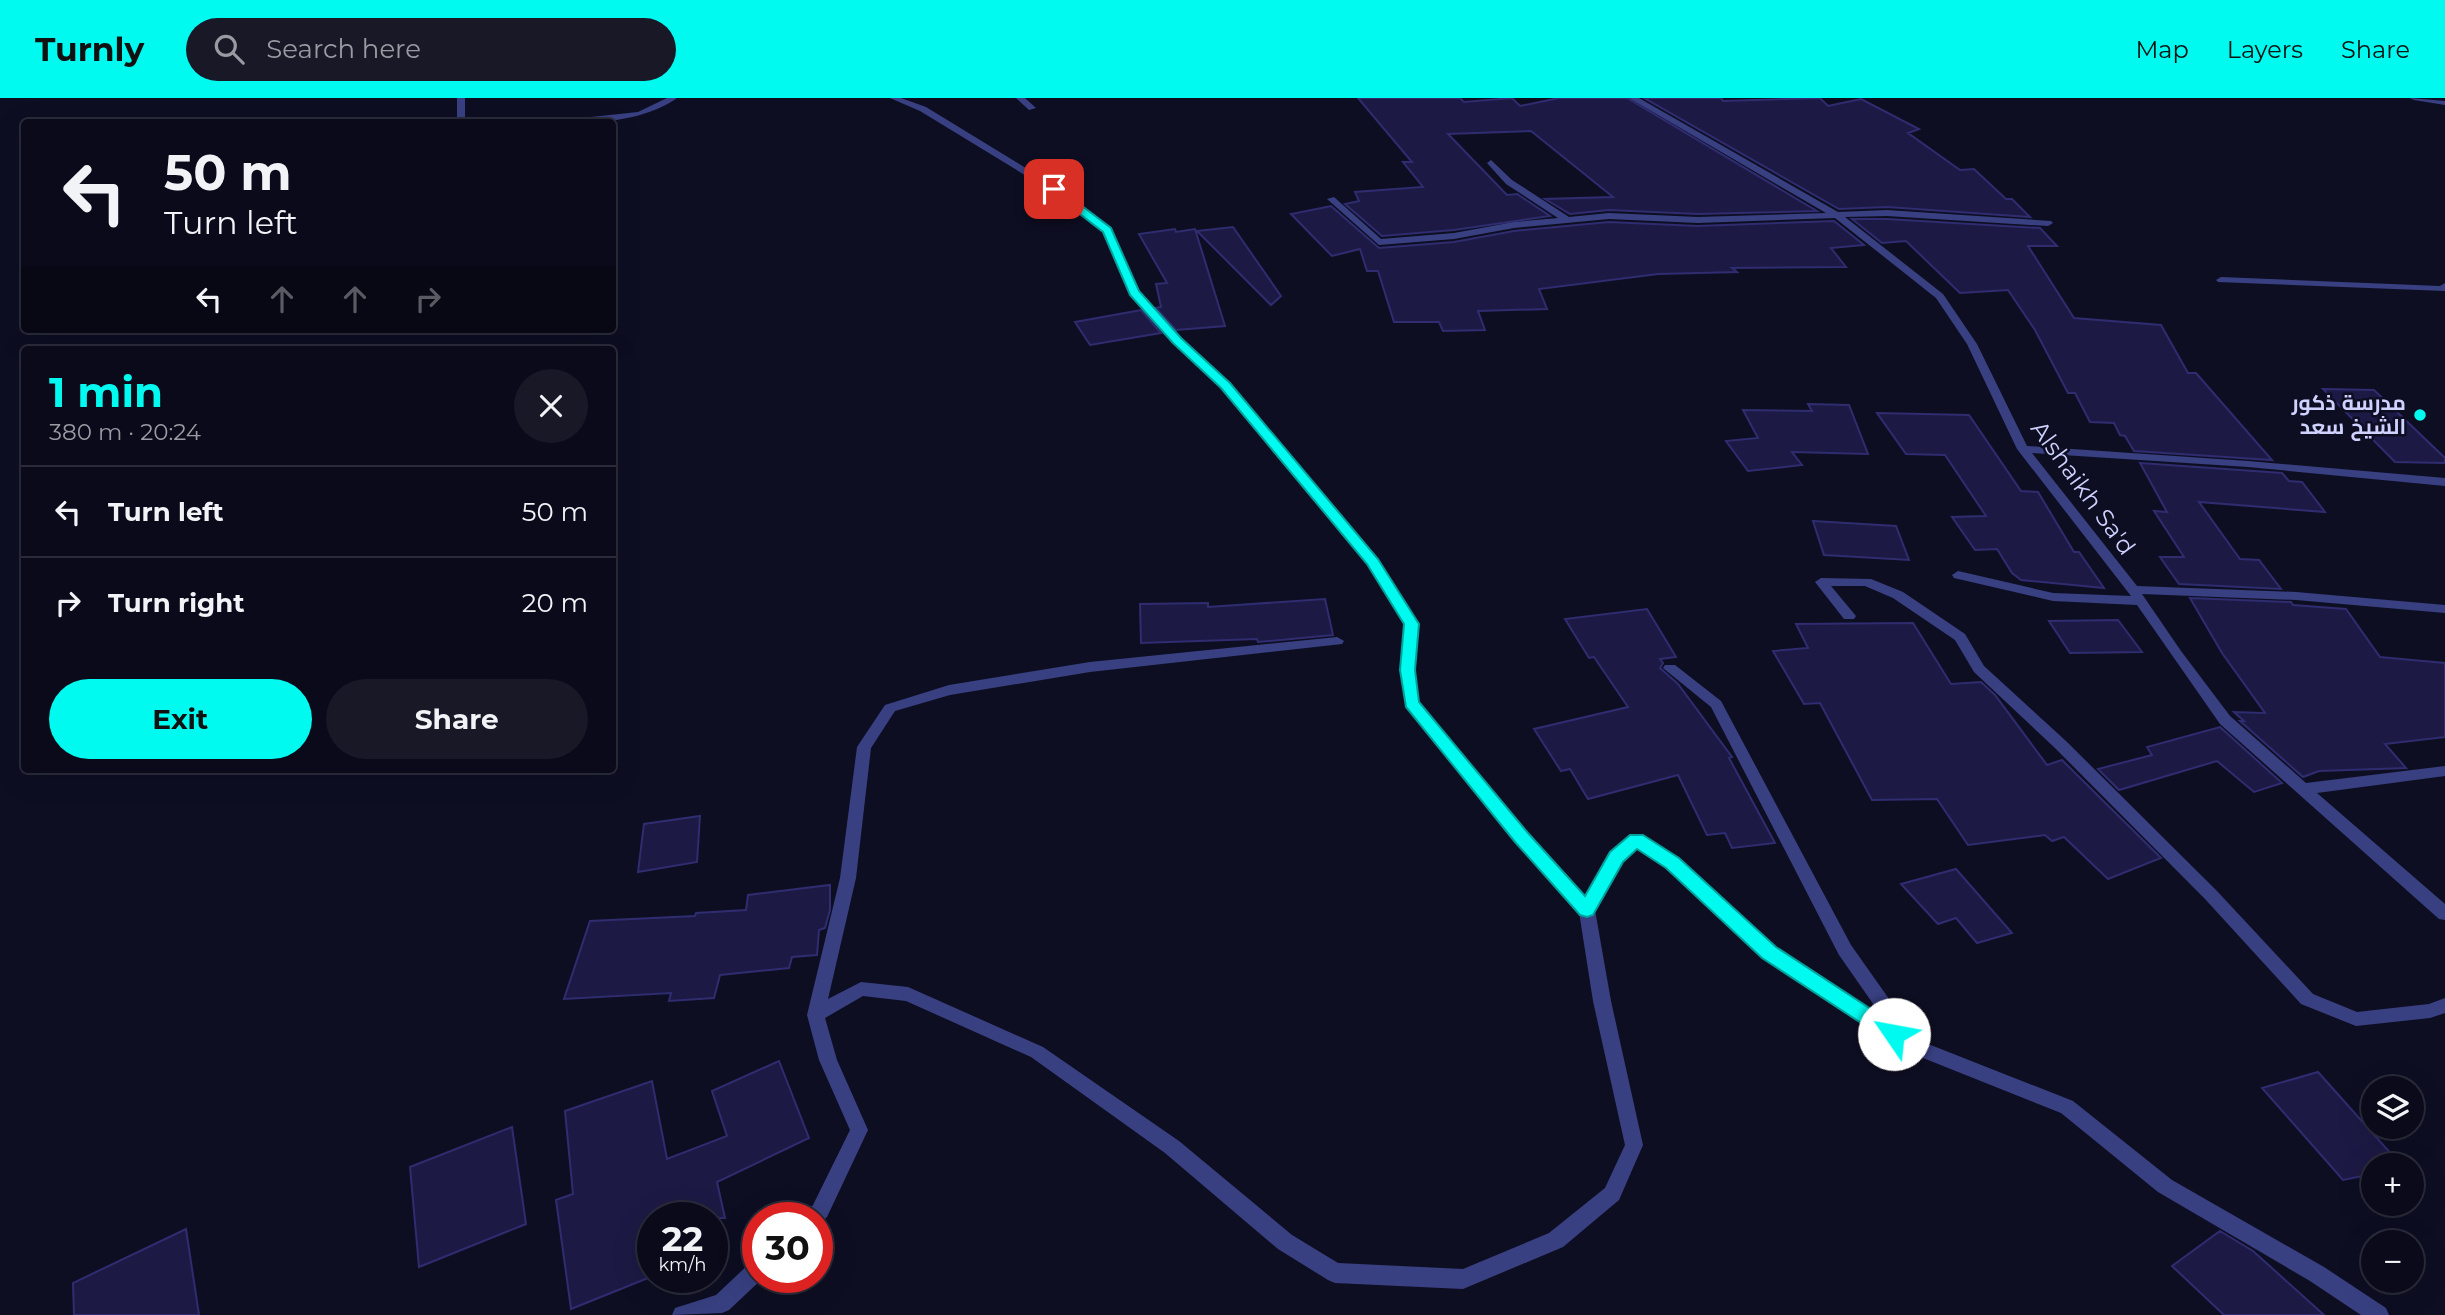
<!DOCTYPE html>
<html lang="en">
<head>
<meta charset="utf-8">
<style>
	body { margin:0; font-family:Montserrat,Cairo,sans-serif; background:#181827; color:#f1f3f6; height:100vh; display:flex; flex-direction:column; font-size:26px; white-space:nowrap }
	* { box-sizing:border-box; margin:0 }
	p { font-size:23px; color:#999aa2 }
	.icon { flex:none; width:38px; height:38px; fill:none; stroke:currentColor; stroke-width:2; stroke-linecap:round; stroke-linejoin:round }
	.map { position:relative; flex:1; overflow:hidden }
	.panel { position:absolute; left:21px; top:248px; width:595px; height:427px; display:flex; flex-direction:column; background:#0a0a1a; border-radius:7px; box-shadow:0 7px 28px #0002,0 0 0 2px #2a2b39 }
	.panel>* { flex:none }
	.top-card { position:absolute; left:21px; top:21px; width:595px; height:214px; border-radius:7px; box-shadow:0 7px 28px #0002,0 0 0 2px #2a2b39; background:#0a0a1a; color:#f1f3f6; overflow:hidden }
	.controls { position:absolute; left:2361px; top:978px; display:grid; gap:14px }
	.controls a { display:grid; place-items:center; width:63px; height:63px; border-radius:50%; background:#0a0a1a; box-shadow:0 7px 28px #0002,0 0 0 2px #2a2b39; font-size:35px }
	.speed { position:absolute; left:637px; top:1104px; display:flex; gap:14px; font-size:35px; font-weight:700; text-align:center }
	.speed>* { display:grid; place-content:center; width:91px; height:91px; border-radius:50%; background:#0a0a1a; box-shadow:0 7px 28px #0002,0 0 0 2px #2a2b39; line-height:1 }
	.speed small { font-size:18px; font-weight:400 }
	.speed .limit { border:10px solid #d22; background:#fff; color:#111 }
	.pin { position:absolute; display:grid; place-items:center; width:60px; height:60px; color:#fff; margin:-30px; border-radius:14px; box-shadow:0 4px 10px #0006 }
	.me { position:absolute; width:77px; margin:-38px; rotate:303deg; stroke-linejoin:round; filter:drop-shadow(0 0 5px #0008) }
	.turn { display:flex; align-items:center; gap:24px; height:147px; padding:0 28px; font-size:32px }
	.turn .icon { width:91px; height:91px; stroke-width:2.5 }
	.turn b { display:block; font-size:49px; line-height:60px }
	.lanes { display:flex; align-items:center; height:66px; padding:0 28px; background:#0003; justify-content:center; gap:35px; direction:ltr }
	.lanes .off { opacity:.35 }
	.round { display:grid; place-items:center; flex:none; width:74px; height:74px; border-radius:37px; background:#181827 }
	.summary { display:flex; align-items:center; justify-content:space-between; height:119px; padding:0 28px }
	h1 { font-size:42px; font-weight:700; line-height:52px; color:#00faef }
	.primary-button { display:flex; gap:14px; margin-top:auto; padding:14px 28px }
	.primary-button a { flex:1; height:80px; border-radius:42px; background:#00faef; color:#111; font-size:28px; font-weight:700; line-height:80px; text-align:center }
	.primary-button a+a { background:#181827; color:#f1f3f6 }
	ul { padding:0; list-style:none }
	li { display:flex; align-items:center; gap:21px; height:91px; padding:0 28px; border-top:2px solid #2a2b39 }
	li div { flex:1 }
	li b { display:block; font-size:26px }
	li em { font-style:normal }
	header { display:flex; align-items:center; gap:42px; box-sizing:border-box; height:98px; padding:0 35px; background:#00faef; color:#111 }
	header strong { font-size:33px }
	nav { display:flex; gap:38px; margin-inline-start:auto; font-size:24px }
	.search { width:490px; height:63px; background:#181827; display:flex; align-items:center; gap:18px; box-sizing:border-box; padding:0 24px; border-radius:38px; color:#999aa2; font-size:26px }
	.map>svg:first-child { display:block }
</style>
</head>
<body>
<header>
<strong>Turnly</strong>
<div class="search"><svg class="icon" aria-label="search" viewBox="0 0 24 24"><circle cx="10" cy="10" r="6"/><path d="M15 15l6 6"/></svg>Search here</div>
<nav><a>Map</a><a>Layers</a><a>Share</a></nav>
</header>
<div class="map">
<svg width="2445" height="1217" viewBox="0 0 2445 1217">
	<rect width="100%" height="100%" fill="#0e0e23"/>
	<!-- building -->
	<path fill="#1c1a44" stroke="#2f2c70" stroke-width="2" d="M1358 0H1460L1464 4 1512 0 1520 8 1559 0H1627L1817 113 1698 116 1609 112 1570 116 1545 101 1613 99 1531 33 1448 36 1507 97 1517 96 1550 118 1454 132 1382 138 1345 106 1359 103 1355 94 1423 89 1403 64H1412Z
		M1644 0H1721L1723 3 1820 0 1828 8 1861 1 1919 31 1908 35 1960 72 1974 71 2006 101H2012L2030 119 1887 109 1839 111Z
		M1331 108 1379 150 1454 144 1514 133 1609 124 1698 128 1834 123 1864 147 1831 150 1846 169 1732 170 1737 174 1658 176 1539 191 1547 211 1478 213 1485 232 1443 233 1439 224H1394L1378 173H1367L1360 151 1332 158 1291 116Z
		M1852 121H1887L2040 130 2057 148H2028L2074 220 2161 227 2188 275H2196L2272 362 2134 353 2125 338 2120 337 2114 325 2090 324 2075 295H2068L2035 232 2008 192 1960 195 1906 143 1882 145Z
		M1233 129 1281 198 1271 207 1197 133Z
		M1175 131 1176 134 1195 131 1225 228 1176 232 1156 210 1161 209 1156 186 1167 185 1139 136Z
		M1141 212 1161 235 1090 247 1075 224Z
		M2323 291 2374 292 2445 360V365L2395 364Z
		M1808 306 1849 307 1868 356 1792 354 1802 367 1748 373 1726 343 1758 340 1743 312 1812 313Z
		M1877 315 1969 317 2021 393 2038 394 2074 454H2079L2104 490 2021 482 2012 475 1997 451 1975 452 1952 419 1986 418 1945 357 1906 356Z
		M2140 365 2282 375 2289 383 2302 384 2325 414 2199 404 2240 461 2259 462 2281 491 2179 486 2160 459H2184L2154 413 2167 414Z
		M1813 423 1896 428 1909 462 1824 457Z
		M2190 500 2291 504 2293 507 2346 511 2380 559 2445 565V639L2385 646 2406 670 2319 673 2303 679 2240 623H2244L2234 614 2265 615 2222 555Z
		M1325 501 1333 537 1258 544 1257 541 1141 545 1140 506 1208 505V509Z
		M1647 511 1676 559 1660 561 1663 565 1660 570 1678 586 1732 659 1729 660 1775 745 1732 750 1725 735 1707 737 1678 677 1588 701 1570 671 1561 673 1534 631 1628 609 1594 559 1589 560 1565 521Z
		M2118 522 2142 554 2070 555 2049 523Z
		M1913 525 1951 586 1981 584 1995 597 2047 667 2062 662 2161 760 2108 781 2064 739 2052 743 2045 737 1968 747 1937 701 1872 702 1820 605 1804 606 1773 553 1808 550 1796 526Z
		M2220 629 2282 685 2254 694 2217 663 2119 692 2098 671 2152 657 2147 649Z
		M700 718 697 764 638 774 644 726Z
		M1956 771 2012 835 1977 845 1956 820 1938 826 1901 786Z
		M830 787V812L825 830 819 832 817 857 792 859 789 870 720 877 714 900 669 903 671 895 564 901 590 823 695 818 696 815 746 812 748 797Z
		M779 963 809 1040 717 1084 725 1120H653V1178L571 1211 556 1102 573 1096 565 1013 652 983 667 1061 727 1038 712 993Z
		M2318 974 2402 1068H2373V1076L2343 1082 2262 990Z
		M512 1029 526 1126 419 1169 410 1069Z
		M186 1131 199 1217H74L73 1185Z
		M2220 1133 2253 1153 2324 1217H2224L2172 1168Z"/>
	<g fill="none" stroke-linecap="round" stroke-linejoin="round">
		<!-- street -->
		<path fill="#394082" fill-rule="evenodd" d="M457 0H465V24H457Z
			M667 0H677C647 22 595 27 559 24L563 22 638 14Z
			M890 0H901L926 9 1057 89 1110 131 1138 193 1181 241 1229 285 1377 461 1418 526 1415 572 1419 604 1527 736 1586 800 1611 755 1631 738H1641L1678 761 1775 849 1883 920 1839 857 1711 609 1663 570 1665 567H1675L1721 603 1851 847 1918 942 2073 1003 2172 1082 2324 1169 2386 1210 2389 1217H2361L2310 1183 2158 1094 2061 1015 1908 954 1763 859 1666 769 1637 750 1621 763 1595 812 1611 903 1643 1047 1619 1102 1563 1149 1463 1191 1335 1185 1328 1182 1278 1151 1165 1055 1031 959 906 903 863 898 825 920 837 962 868 1032 827 1119 817 1128V1120H803L813 1107 850 1032 819 962 807 917 840 780 857 649 885 607 949 587 1090 564 1337 539 1344 543 1342 546 1090 574 950 597 895 613 871 650 856 780 828 901 861 884 908 889 1043 949 1179 1043 1292 1137 1338 1165 1463 1171 1549 1135 1605 1090 1625 1047 1593 903 1579 814 1517 744 1407 608 1401 572 1404 526 1368 466 1221 289 1173 245 1131 196 1103 134 1051 93 920 13Z
			M1016 0H1025L1036 10 1029 12Z
			M1629 0H1639L1838 114 1887 112 2051 123 2053 125 2048 128 1887 118 1845 119 1943 196 1977 246 2027 348 2248 363 2445 380V388L2248 369 2032 355 2137 488 2296 494 2445 507V515L2296 502 2142 496 2181 553 2230 618 2306 685 2445 668V678L2317 695 2445 806V822L2439 821 2220 626 2137 507 2053 503 1954 480 1952 477 1958 473 2053 495 2131 498 2017 351 1967 246 1936 200 1835 120 1698 125 1609 121 1514 130 1454 141 1379 147 1327 101 1334 99 1381 141 1454 135 1514 124 1558 120 1506 86 1487 65 1491 62 1512 82 1569 119 1609 115 1698 119 1826 115Z
			M2410 0 2445 3V7L2414 2Z
			M2221 179 2440 188 2445 185V193L2218 184 2216 182Z
			M1821 480 1871 481 1903 494 1965 536 1984 568 2066 643 2217 793 2313 896 2357 914 2429 906 2445 900V915L2430 920 2356 928 2301 906 2205 801 2056 651 1974 574 1955 542 1893 500 1865 488H1831L1856 518 1854 521H1844L1815 484Z
			M758 1161V1180H763L729 1212 722 1215 672 1217 675 1210 716 1197 751 1164Z"/>
	</g>
	<!-- route -->
	<path fill="#00faef" stroke="#00a29b" stroke-width="2" d="M1050 89H1057L1111 130 1139 193 1181 240 1230 285 1378 461 1419 526 1415 572 1419 604 1528 735 1585 798 1610 754 1630 737H1643L1679 760 1776 849 1900 930 1903 936 1900 942 1894 944 1887 942 1762 860 1666 770 1637 751 1623 764 1593 817 1587 819 1580 817 1515 744 1406 609 1400 572 1404 526 1367 466 1221 290 1173 245 1130 197 1103 134 1050 93Z"/>
	<!-- markers -->
	<circle fill="#00faef" stroke="#0e0e23" stroke-width="2.5" cx="2420" cy="317" r="7"/>
	<g text-anchor="middle" stroke-width="5" stroke-linejoin="round" paint-order="stroke">
		<!-- far-poi labels -->
		<g font-size="21" font-weight="bold" fill="#cfd1ff" stroke="#0e0e23" text-anchor="end">
			<text x="2406" y="312">مدرسة ذكور<tspan x="2406" dy="24">الشيخ سعد</tspan></text>
		</g>
		<!-- street labels -->
		<g font-size="24" fill="#cfd1ff" stroke="#0e0e23">
			<text transform="translate(2083 390) rotate(54)" y="8">Alshaikh Sa'd</text>
		</g>
	</g>
</svg>
<div class="controls">
<a><svg class="icon" aria-label="layers" viewBox="0 0 24 24"><path d="M12 4l9 5-9 5-9-5zM3 14l9 5 9-5"/></svg></a>
<a>+</a>
<a>−</a>
</div>
<div class="speed"><div>22<small>km/h</small></div><div class="limit">30</div></div>
<div class="pin" style="left:1054px;top:91px;background:#d93025"><svg class="icon" aria-label="arrive" viewBox="0 0 24 24"><path d="M6 21V4h12l-3 4 3 4H6"/></svg></div>
<svg class="me" style="left:1894px;top:936px" viewBox="-20 -20 40 40"><circle r="19" fill="#fff"/><path d="M0-13L10 11 0 6-10 11z" fill="#00faef"/></svg>
<div class="top-card">
<div class="turn"><svg class="icon" aria-label="left" viewBox="0 0 24 24"><path d="M17 20v-9H6M10 6l-5 5 5 5"/></svg><div><b>50 m</b>Turn left</div></div>
<div class="lanes"><svg class="icon" aria-label="left" viewBox="0 0 24 24"><path d="M17 20v-9H6M10 6l-5 5 5 5"/></svg><svg class="icon off" aria-label="ahead" viewBox="0 0 24 24"><path d="M12 20V5M6 11l6-6 6 6"/></svg><svg class="icon off" aria-label="ahead" viewBox="0 0 24 24"><path d="M12 20V5M6 11l6-6 6 6"/></svg><svg class="icon off" aria-label="right" viewBox="0 0 24 24"><path d="M7 20v-9h11M14 6l5 5-5 5"/></svg></div>
</div>
<section class="panel">
<div class="summary"><div><h1>1 min</h1><p>380 m · 20:24</p></div><a class="round"><svg class="icon" aria-label="close" viewBox="0 0 24 24"><path d="M6 6l12 12M18 6L6 18"/></svg></a></div>
<ul>
<li><svg class="icon" aria-label="left" viewBox="0 0 24 24"><path d="M17 20v-9H6M10 6l-5 5 5 5"/></svg><div><b>Turn left</b></div><em>50 m</em></li>
<li><svg class="icon" aria-label="right" viewBox="0 0 24 24"><path d="M7 20v-9h11M14 6l5 5-5 5"/></svg><div><b>Turn right</b></div><em>20 m</em></li>
</ul>
<div class="primary-button"><a>Exit</a><a>Share</a></div>
</section>
</div>
</body>
</html>
